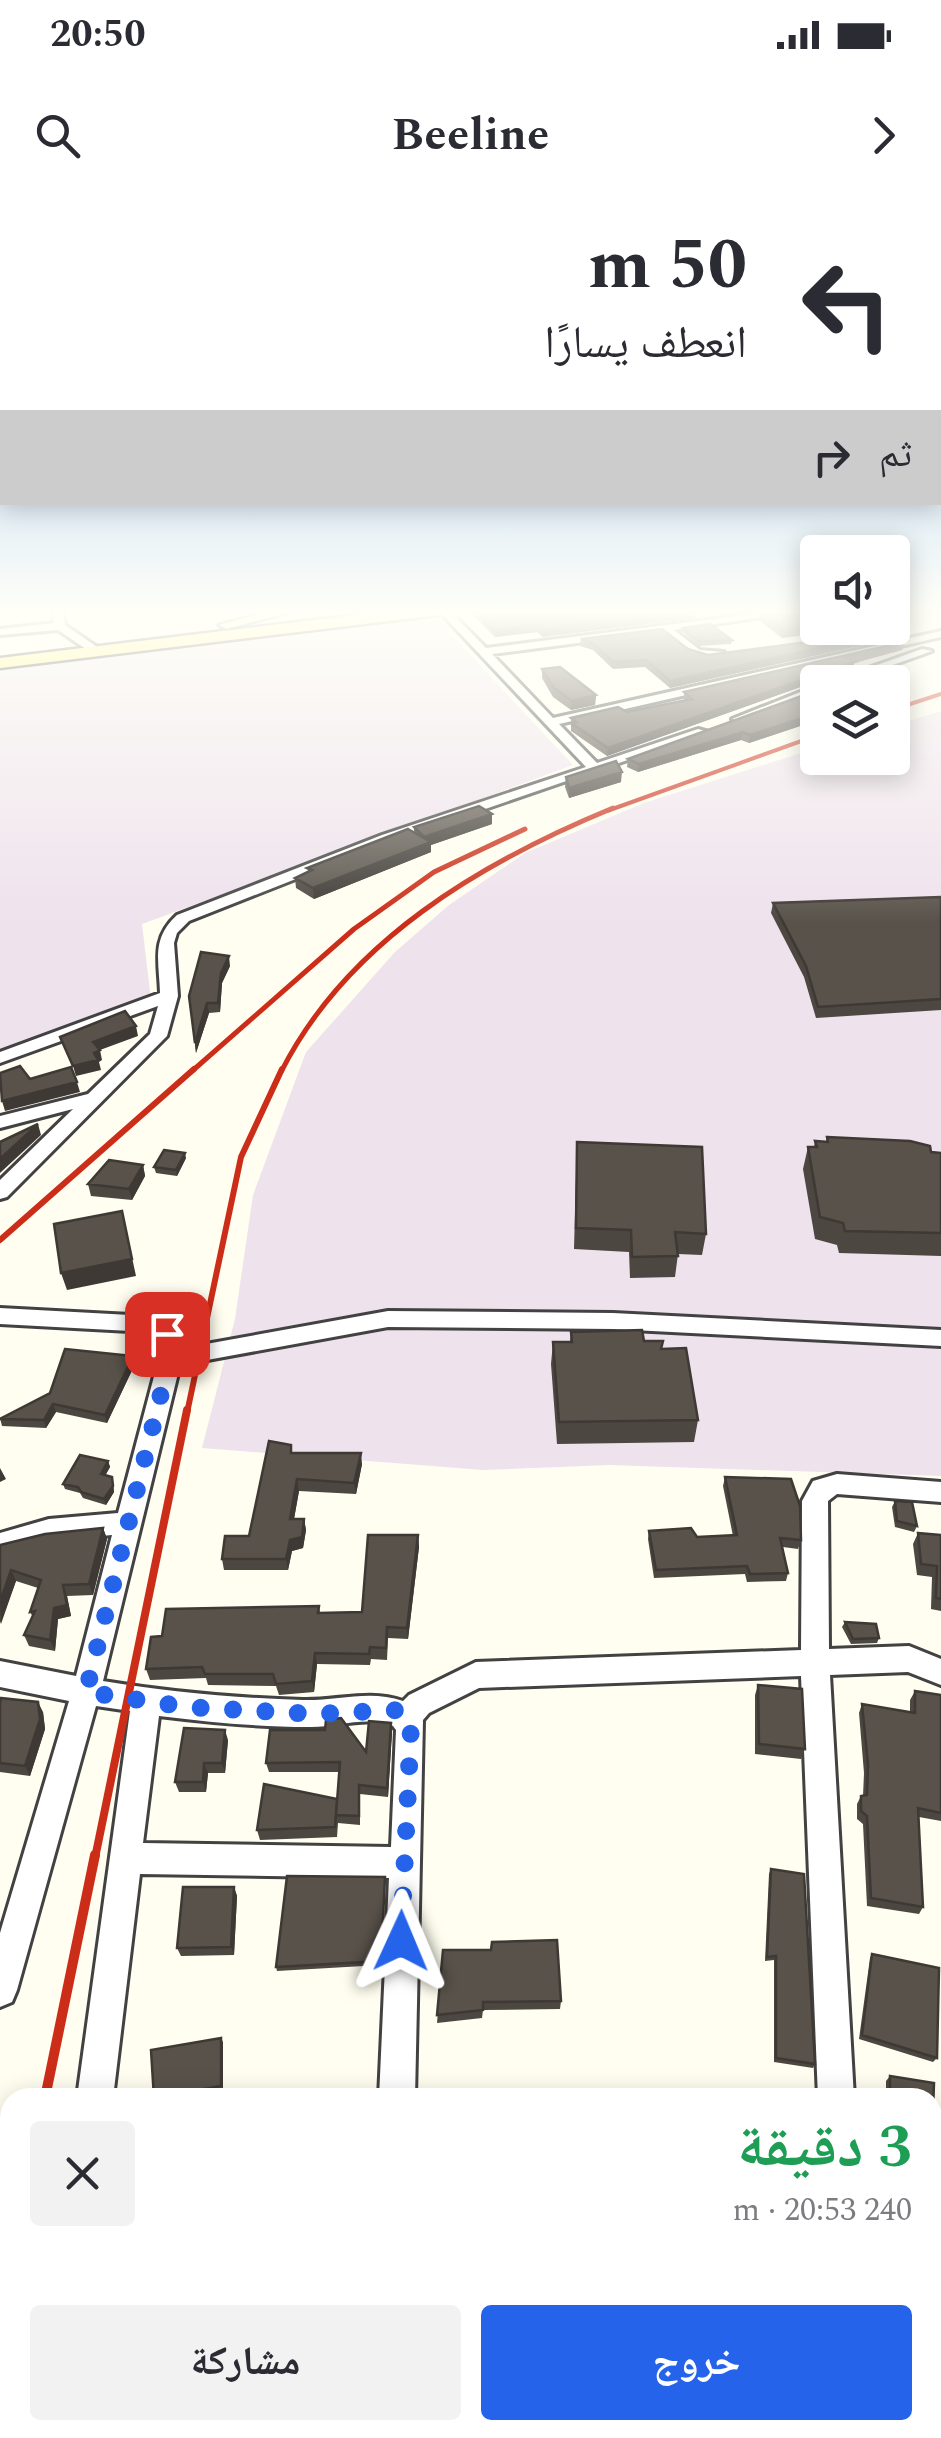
<!DOCTYPE html>
<html lang="ar">
<head>
<meta charset="utf-8">
<style>
	body { margin:0; font-family:Spectral,"Noto Naskh Arabic",serif; background:#f2f2f3; color:#2b2b33; direction:rtl; height:100vh; display:flex; flex-direction:column; font-size:38px; white-space:nowrap }
	* { box-sizing:border-box; margin:0 }
	p { font-size:32px; color:#7c7c81 }
	.icon { flex:none; width:55px; height:55px; fill:none; stroke:currentColor; stroke-width:2; stroke-linecap:round; stroke-linejoin:round }
	.map { position:relative; flex:1; overflow:hidden; direction:ltr }
	.panel { position:absolute; left:0px; top:1888px; width:942px; height:352px; display:flex; flex-direction:column; background:#fff; border-radius:30px 30px 0 0; box-shadow:0 5px 25px #0003; direction:rtl }
	.panel>* { flex:none }
	.top-card { position:absolute; left:0px; top:0px; width:942px; height:305px; box-shadow:0 5px 25px #0003; direction:rtl; background:#fff; color:#2b2b33; overflow:hidden }
	.controls { position:absolute; left:800px; top:335px; display:grid; gap:20px }
	.controls a { display:grid; place-items:center; width:110px; height:110px; border-radius:10px; background:#fff; box-shadow:0 5px 25px #0003; font-size:50px }
	.pin { position:absolute; display:grid; place-items:center; width:85px; height:85px; color:#fff; margin:-42px; border-radius:20px; box-shadow:0 5px 15px #0006 }
	.me { position:absolute; width:110px; margin:-55px; rotate:1deg; stroke-linejoin:round; filter:drop-shadow(0 0 8px #0008) }
	.turn { display:flex; align-items:center; gap:35px; height:210px; padding:0 30px; font-size:45px }
	.turn .icon { width:130px; height:130px; stroke-width:2.5 }
	.turn b { display:block; font-size:70px; line-height:85px }
	.then { display:flex; align-items:center; height:95px; padding:0 30px; background:#0003; gap:20px; font-size:38px }
	.round { display:grid; place-items:center; flex:none; width:105px; height:105px; border-radius:10px; background:#f2f2f3 }
	.head { display:flex; align-items:center; justify-content:space-between; height:170px; padding:0 30px }
	h1 { font-size:60px; font-weight:700; line-height:75px; color:#1e9e55 }
	.button { display:flex; gap:20px; margin-top:auto; padding:20px 30px }
	.button a { flex:1; height:115px; border-radius:10px; background:#2563eb; color:#fff; font-size:40px; font-weight:700; line-height:115px; text-align:center }
	.button a+a { background:#f2f2f3; color:#2b2b33 }
	.status { display:flex; justify-content:space-between; align-items:center; height:70px; padding:0 50px; background:#fff; direction:ltr }
	.status svg { height:28px; fill:currentColor }
	header { display:flex; justify-content:space-between; align-items:center; height:130px; padding:0 30px; background:#fff; font-size:45px; font-weight:700 }
	.map>svg:first-child { display:block }
</style>
</head>
<body>
<div class="status"><b>20:50</b><svg viewBox="0 0 49 12"><path d="M0 12V9h3v3zM5 12V6h3v6zM10 12V3h3v9zM15 12V0h3v12zM26 1h20v11H26zM47 4h2v5h-2z"/></svg></div>
<header><svg class="icon" aria-label="forward" viewBox="0 0 24 24"><path d="M9 5l7 7-7 7"/></svg>Beeline<svg class="icon" aria-label="search" viewBox="0 0 24 24"><circle cx="10" cy="10" r="6"/><path d="M15 15l6 6"/></svg></header>
<div class="map">
<svg width="941" height="2238" viewBox="0 0 941 2238">
	<rect width="100%" height="100%" fill="#fffef0"/>
	<!-- industrial -->
	<path fill="#eee2ed" d="M435 417 573 565 142 724 151 800 0 854V470Z
		M941 511V1276L609 1265 483 1270 202 1248 235 1119 253 995 306 852 395 752 449 705 525 653 644 603 817 548 818 558H892L893 526Z"/>
	<g fill="none" stroke-linecap="round" stroke-linejoin="round">
		<!-- street casing -->
		<g stroke="#424242" stroke-width="6">
			<path id="street" d="M53 410H63L65 425 100 449V453H92L58 430 0 435V429L54 423Z
				M438 410H449L486 448 783 410H810L674 430 700 450 724 452 720 457 693 455 662 432 492 454 553 518 941 431V437L559 524 597 563 698 529 709 532 392 641 189 721 177 733 174 743 178 796 167 836 7 997 0 999V980L73 909 0 928V916L88 894 150 834 158 806 0 863V852L160 793C159 760 151 739 177 715L382 635 586 567Z
				M922 449 932 451 845 482H829Z
				M818 485V493L742 522 732 519Z
				M0 1108 130 1115 175 1127 184 1148 388 1111 613 1113 941 1130V1146L613 1129 388 1127 180 1165 103 1481C169 1492 236 1498 303 1500 337 1501 370 1489 403 1501L409 1495 476 1462 801 1450 802 1301 813 1281 837 1274 941 1282V1302L837 1294 828 1301 829 1449 909 1446 941 1459V1485L908 1472 830 1475 854 1898H818L801 1476 479 1488 429 1513 423 1520 415 1898H379L389 1678 140 1674 113 1898H77L130 1511 96 1506 17 1790 12 1802 0 1807V1733L69 1501 0 1487V1461L76 1476 112 1335 49 1341 0 1355V1333L49 1319 118 1313 162 1146 158 1139 130 1131 0 1124ZM159 1516C208 1522 258 1527 308 1527 335 1528 367 1515 393 1526L396 1530 391 1647 143 1643Z
				M932 2082 941 2085V2124L932 2121Z
				M31 2230H71L70 2238H30Z"/>
		</g>
		<!-- secondary casing -->
		<g stroke="#313131" stroke-width="5">
			<path id="secondary" d="M274 410H298L226 429 219 425Z"/>
		</g>
		<!-- primary casing -->
		<g stroke="#202020" stroke-width="5">
			<path id="primary" d="M397 410H447L439 415 0 468V458Z"/>
		</g>
		<!-- street -->
		<use href="#street" fill="#fff" fill-rule="evenodd"/>
		<!-- secondary -->
		<use href="#secondary" fill="#fbffab" fill-rule="evenodd"/>
		<!-- primary -->
		<use href="#primary" fill="#fff160" fill-rule="evenodd"/>
		<!-- rail-far4 -->
		<path stroke="#cc2d19" stroke-width="4" d="M892 510 941 494
			M607 611 818 535"/>
		<!-- rail-far3 -->
		<path stroke="#cc2d19" stroke-width="5" d="M191 872 354 729 434 672 525 629
			M281 872C347 741 482 662 613 608"/>
		<!-- rail-far2 -->
		<path stroke="#cc2d19" stroke-width="6" d="M0 1040 194 869
			M187 1213 241 957 282 869"/>
		<!-- rail-far1 -->
		<path stroke="#cc2d19" stroke-width="8" d="M95 1658 187 1210"/>
		<!-- rail -->
		<path stroke="#cc2d19" stroke-width="10" d="M45 1898 95 1655
			M0 2114 10 2066"/>
	</g>
	<!-- wall -->
	<path fill="#4c4740" d="M468 410H694L695 418 542 437 537 432 495 437Z
		M818 410 782 438 760 421 761 413Z
		M683 428 732 440 731 444 699 446 683 432Z
		M898 437 670 488 645 467 613 469 593 450 580 446 581 439 688 449 708 455Z
		M902 450 854 463 853 469 831 478 870 482 817 481 607 556 571 531V518L627 512 684 500V492Z
		M542 469 596 495 595 505 571 510 553 497 542 478Z
		M818 490V520L749 543 741 540 638 572 627 567 628 559Z
		M566 577 621 582 569 598 565 587Z
		M492 614V624L431 645V652L314 699 296 688 295 678 308 672 307 668 414 633V627Z
		M941 697V810L816 818 804 777 771 713 773 703Z
		M230 766 222 783 220 812 209 813 196 853 189 796Z
		M827 937 941 953V1056L839 1053 837 1045 815 1039 803 969 808 947H814L815 941 826 942Z
		M577 942 706 1034 702 1055 678 1054 675 1077 630 1078 629 1052 574 1049Z
		M186 958 177 976 156 973 154 967Z
		M143 965 145 976 132 1000 91 996 88 984Z
		M571 1132 644 1141 662 1149 698 1220 694 1242 557 1244 551 1164 553 1142H570Z
		M133 1156 135 1164 107 1223 56 1212 46 1228 2 1226 0 1218Z
		M293 1253 362 1264 356 1294 299 1291 294 1319H304L306 1330 303 1348 292 1351 288 1370H224L222 1359 249 1336Z
		M108 1261 110 1267 105 1275 113 1282 114 1292 106 1305 83 1298 80 1293 65 1289 63 1284Z
		M725 1277 801 1340 798 1349 783 1347 788 1373 786 1381 747 1382 745 1374 654 1378 648 1339 649 1331 697 1337 733 1336 723 1286Z
		M895 1301 917 1326 914 1332 895 1327 892 1307Z
		M103 1328 107 1339 93 1395 67 1396 71 1416 58 1419 55 1451 29 1446 24 1435 33 1417 30 1412 38 1388 16 1381 0 1424V1345Z
		M918 1333 941 1335V1411L931 1409 932 1377 917 1375 913 1344Z
		M418 1335 419 1347 408 1439 388 1438 387 1460 371 1459 370 1465 317 1464 314 1492 279 1495 276 1486 208 1485 206 1478 150 1480 146 1469 319 1406 320 1413 362 1412Z
		M845 1422 879 1438 877 1443 851 1444 842 1427Z
		M758 1485 805 1549 801 1559 755 1554V1495Z
		M915 1491 941 1495V1621L919 1617 923 1707 919 1714 867 1706 863 1624 857 1619V1604L861 1596H863L864 1573 859 1513 862 1504 910 1512V1500Z
		M0 1503 43 1512 45 1529 30 1576 0 1572Z
		M391 1523 392 1532 388 1597 360 1594V1625L338 1623 337 1637 260 1640 257 1630 337 1599 339 1572H269L266 1563 366 1552Z
		M228 1540 225 1573H208L206 1592H179L175 1582Z
		M771 1669 815 1864 813 1868 774 1862V1760L765 1761 769 1674Z
		M385 1682 381 1765 277 1771 276 1767Z
		M234 1687 237 1696 234 1755 181 1756 177 1748Z
		M443 1750 561 1801 560 1809 483 1810 482 1818 437 1823Z
		M872 1754 937 1858 933 1862 859 1839 870 1758Z
		M223 1842V1889L178 1898H154Z
		M890 1876 932 1898H886V1881Z
		M932 1944 941 1946V2017L933 2015 932 2009Z"/>
	<!-- shaded-wall -->
	<path fill="#3e3934" d="M695 411V418L542 437 543 430Z
		M537 425V432L495 437V430Z
		M818 425V428H862L782 438 784 430Z
		M900 430 898 437 670 488V481Z
		M904 442 902 450 854 463 853 469 826 480 827 472 845 458Z
		M818 474 817 481 607 556 608 548Z
		M596 495 595 505 571 510 572 501Z
		M818 513V520L749 543 750 535Z
		M743 532 741 540 638 572 639 564Z
		M622 572 621 582 569 598V588Z
		M492 614V624L431 645V652L314 699 313 688 424 637Z
		M229 756 230 766 222 783 220 812 218 803 221 773Z
		M207 803 209 813 196 853 195 843Z
		M136 826 138 836 100 850 102 860 99 862 101 870 76 876 73 866 93 842Z
		M77 882 80 892 5 911 2 901Z
		M38 924 41 935 0 973V959Z
		M185 953 186 958 177 976 176 970Z
		M143 965 145 976 132 1000 129 989Z
		M122 1011 136 1076 67 1090 61 1073Z
		M133 1156 135 1164 107 1223 105 1215Z
		M53 1204 56 1212 46 1228 44 1220Z
		M361 1253 362 1264 356 1294 354 1283Z
		M108 1261 110 1267 103 1280 101 1274Z
		M0 1268 6 1279 0 1282Z
		M112 1277 114 1292 106 1305 104 1299Z
		M297 1279 299 1291 292 1330 290 1319Z
		M304 1319 306 1330 303 1348 292 1351 288 1370 286 1359 290 1340Z
		M103 1328 107 1339 93 1395 89 1384Z
		M418 1335 419 1347 408 1439 407 1428Z
		M11 1370 16 1381 1 1424 0 1402Z
		M63 1385 67 1396 71 1416 58 1419 55 1451 50 1440 54 1408Z
		M315 1453 317 1464 314 1492 312 1481Z
		M38 1502 43 1512 45 1529 30 1576 25 1566Z
		M391 1523 392 1532 388 1597 387 1588Z
		M225 1530 228 1540 225 1573 222 1563Z
		M204 1563 208 1573 206 1592 203 1582Z
		M234 1687 237 1696 234 1755 231 1747Z
		M221 1838 223 1842V1889L221 1886Z"/>
	<!-- building -->
	<path fill="#58524a" stroke="#3e3934" stroke-width="2.5" d="M474 410H694L695 411 543 430 537 425 495 430Z
		M785 410H818V425L784 430 761 413Z
		M710 424 732 440 699 441 683 428Z
		M662 429 688 449 708 455 900 430 670 481 646 460 613 462 593 443 581 439Z
		M904 442 845 458 855 462 827 472 830 478 855 475 870 482H822L823 477 818 474 608 548 571 523 576 522 571 518 618 507 627 512 692 499 684 492Z
		M560 467 596 495 572 501 554 488 542 469Z
		M818 490V513L750 535 743 532 639 564 628 559Z
		M616 561 622 572 569 588 566 577Z
		M479 606 492 614 424 637 414 627Z
		M408 629 431 642 313 688 295 678 312 670 307 668Z
		M941 697V799L818 807 806 766 773 703Z
		M201 752 229 756 221 773 218 803H207L195 843 189 796Z
		M125 811 136 826 93 842 100 850 94 853 98 860 73 866 60 837Z
		M20 866 30 879 71 867 77 882 2 901 0 873Z
		M38 924 0 959V942Z
		M827 937 910 941 930 946 931 952 941 953V1033L845 1031 843 1023 820 1017 808 947H817L815 941 828 942Z
		M577 942 702 947 706 1034 675 1032 678 1056 632 1057 631 1030 576 1028Z
		M164 950 185 953 176 970 154 967Z
		M109 960 143 965 129 989 88 984Z
		M122 1011 132 1059 61 1073 54 1024Z
		M642 1130 644 1141H663L661 1149 686 1148 698 1220 559 1222 553 1142H572L571 1132Z
		M65 1149 133 1156 105 1215 53 1204 44 1220 0 1219 50 1193Z
		M269 1241 291 1245V1253H361L354 1283 297 1279 290 1319H304L302 1337 290 1340 286 1359H222L225 1336H249Z
		M80 1255 108 1261 101 1274 112 1277 113 1286 104 1299 81 1292 78 1287 63 1284Z
		M725 1277 791 1279 800 1306 801 1340 780 1338 788 1373 750 1374 747 1366 656 1370 649 1331 691 1328 697 1337 737 1335Z
		M895 1301 912 1302 917 1326 897 1321Z
		M103 1328 89 1384 63 1385 67 1405 54 1408 50 1440 24 1435 35 1411 30 1412 41 1380 11 1370 0 1402V1345L45 1334Z
		M918 1333 941 1335V1399L936 1398 937 1366 921 1364Z
		M368 1335H418L407 1428 387 1427 386 1448 370 1447 369 1454 315 1453 312 1481 276 1484 273 1474H205L202 1467 146 1469 151 1437 162 1436 166 1409 319 1406 318 1413 362 1412Z
		M845 1422 876 1424 879 1438 853 1439Z
		M758 1485 802 1489 805 1549 759 1544Z
		M915 1491 941 1495V1613L918 1608 923 1707 871 1698 867 1616 861 1611V1596L867 1595 868 1564 862 1504 915 1513Z
		M1 1498 38 1502 40 1519 25 1566 0 1563V1503Z
		M341 1518 366 1552 369 1521 391 1523 387 1588 359 1585V1616L336 1615 340 1562 266 1563 270 1530H325L326 1520Z
		M184 1528 225 1530 222 1563H204L203 1582H175Z
		M264 1584 337 1599 335 1627 257 1630Z
		M771 1669 804 1674 815 1864 776 1858V1756L767 1757Z
		M287 1676 385 1677 381 1761 276 1767Z
		M183 1687H234L231 1747 177 1748Z
		M557 1740 561 1801 483 1802V1810L437 1815 443 1750H491L492 1742Z
		M872 1754 939 1768 937 1858 862 1835Z
		M221 1838V1886L154 1898 151 1850Z
		M890 1876 934 1883 932 1939V1898H890Z
		M932 1944 941 1946V2012L939 2011 932 1971Z"/>
	<!-- sky -->
	<linearGradient id="sky" x2="0" y2="1"><stop stop-color="#91c0f0"/><stop offset="0.57" stop-color="#fffff8"/><stop offset="1" stop-color="#fffff8" stop-opacity="0"/></linearGradient>
	<rect width="941" height="723" fill="url(#sky)"/>
	<g fill="none" stroke-linecap="round" stroke-linejoin="round">
		<!-- route -->
		<path stroke="#2563eb" stroke-width="18" stroke-dasharray="0 32.4" d="M167 1134 173 1146 86 1492 186 1507 314 1514 400 1510 411 1526 401 1741"/>
	</g>
</svg>
<div class="controls">
<a><svg class="icon" aria-label="sound" viewBox="0 0 24 24"><path d="M4 9h4l5-4v14l-5-4H4zM17 9q2 3 0 6"/></svg></a>
<a><svg class="icon" aria-label="layers" viewBox="0 0 24 24"><path d="M12 4l9 5-9 5-9-5zM3 14l9 5 9-5"/></svg></a>
</div>
<div class="pin" style="left:167px;top:1134px;background:#d93025"><svg class="icon" aria-label="arrive" viewBox="0 0 24 24"><path d="M6 21V4h12l-3 4 3 4H6"/></svg></div>
<svg class="me" style="left:401px;top:1741px" viewBox="-20 -20 40 40"><path d="M0-17L14 15 0 8-14 15z" fill="#2563eb" stroke="#fff" stroke-width="4"/></svg>
<div class="top-card">
<div class="turn"><svg class="icon" aria-label="left" viewBox="0 0 24 24"><path d="M17 20v-9H6M10 6l-5 5 5 5"/></svg><div><b>50 m</b>انعطف يسارًا</div></div>
<div class="then">ثم<svg class="icon" aria-label="right" viewBox="0 0 24 24"><path d="M7 20v-9h11M14 6l5 5-5 5"/></svg></div>
</div>
<section class="panel">
<div class="head"><div><h1>3 دقيقة</h1><p>240 m · 20:53</p></div><a class="round"><svg class="icon" aria-label="close" viewBox="0 0 24 24"><path d="M6 6l12 12M18 6L6 18"/></svg></a></div>
<div class="button"><a>خروج</a><a>مشاركة</a></div>
</section>
</div>
</body>
</html>
